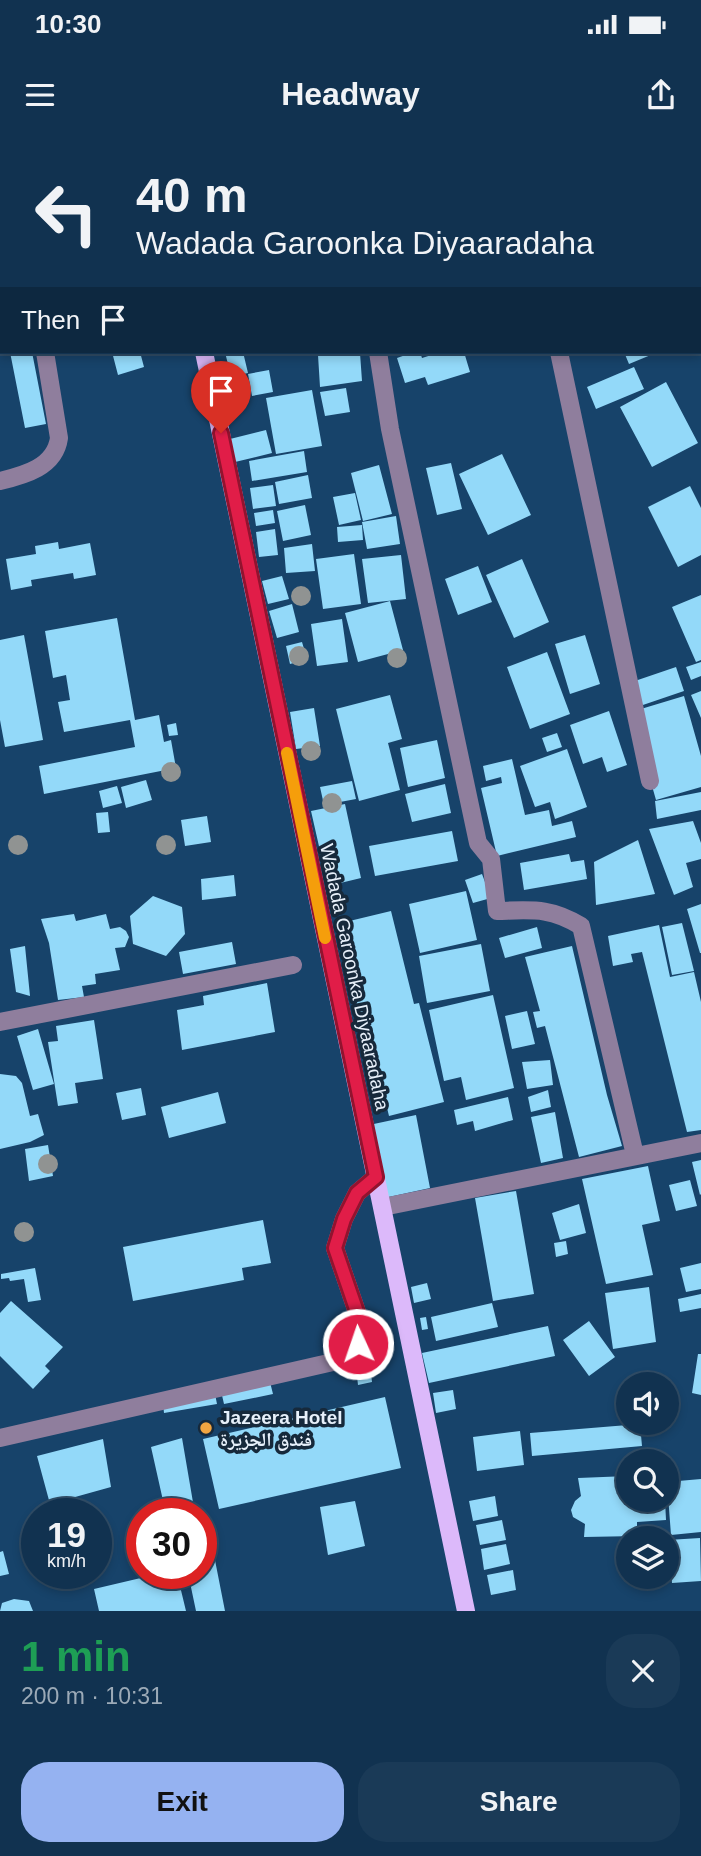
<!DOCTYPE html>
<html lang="en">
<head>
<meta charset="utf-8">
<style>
	body { margin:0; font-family:Helvetica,"Noto Naskh Arabic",sans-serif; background:#1a3a57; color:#f1f3f6; height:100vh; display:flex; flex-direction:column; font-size:26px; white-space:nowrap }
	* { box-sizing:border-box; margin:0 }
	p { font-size:23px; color:#9caab7 }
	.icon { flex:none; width:38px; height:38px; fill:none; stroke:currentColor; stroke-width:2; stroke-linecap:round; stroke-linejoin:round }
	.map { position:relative; height:1471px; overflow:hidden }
	.sheet { display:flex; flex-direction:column; background:#113250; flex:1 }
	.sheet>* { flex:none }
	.hud { position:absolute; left:0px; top:0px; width:702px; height:214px; box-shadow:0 4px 10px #0003,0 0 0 2px #304d67; background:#113250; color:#f1f3f6; overflow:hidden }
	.controls { position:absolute; left:616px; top:1232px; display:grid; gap:14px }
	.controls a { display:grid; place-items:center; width:63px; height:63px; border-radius:50%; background:#113250; box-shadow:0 4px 10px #0003,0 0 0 2px #304d67; font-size:35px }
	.speed { position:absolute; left:21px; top:1358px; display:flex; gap:14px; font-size:35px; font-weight:700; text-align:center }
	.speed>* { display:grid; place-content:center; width:91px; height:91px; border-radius:50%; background:#113250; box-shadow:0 4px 10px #0003,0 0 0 2px #304d67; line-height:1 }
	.speed small { font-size:18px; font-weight:400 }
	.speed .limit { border:10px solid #d22; background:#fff; color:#111 }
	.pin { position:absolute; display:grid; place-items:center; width:60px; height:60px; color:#fff; margin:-72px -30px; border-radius:50% 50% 50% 0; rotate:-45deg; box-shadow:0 0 7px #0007 }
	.pin .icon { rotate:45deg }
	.me { position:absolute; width:77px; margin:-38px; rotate:357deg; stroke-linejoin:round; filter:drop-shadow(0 0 5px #0008) }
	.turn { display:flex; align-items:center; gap:24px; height:147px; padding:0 21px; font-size:32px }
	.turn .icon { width:91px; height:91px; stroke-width:2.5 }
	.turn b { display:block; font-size:49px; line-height:60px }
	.then { display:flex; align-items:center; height:66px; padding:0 21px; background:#0003; gap:14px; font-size:26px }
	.round { display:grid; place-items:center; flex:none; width:74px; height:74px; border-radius:28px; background:#1a3a57 }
	.headline { display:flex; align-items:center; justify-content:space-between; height:119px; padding:0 21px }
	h1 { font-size:42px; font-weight:800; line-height:52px; color:#1e9e55 }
	.primary-button { display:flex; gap:14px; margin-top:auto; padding:14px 21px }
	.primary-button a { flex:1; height:80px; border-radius:28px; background:#95b2f1; color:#111; font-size:28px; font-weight:800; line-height:80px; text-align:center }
	.primary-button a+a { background:#1a3a57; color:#f1f3f6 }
	.status { display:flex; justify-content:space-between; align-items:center; height:49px; padding:0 35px; background:#113250; direction:ltr }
	.status svg { height:19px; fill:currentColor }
	header { display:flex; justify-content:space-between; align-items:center; height:91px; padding:0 21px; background:#113250; font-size:32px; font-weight:800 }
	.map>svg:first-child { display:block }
</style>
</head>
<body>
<div class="status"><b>10:30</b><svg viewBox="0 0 49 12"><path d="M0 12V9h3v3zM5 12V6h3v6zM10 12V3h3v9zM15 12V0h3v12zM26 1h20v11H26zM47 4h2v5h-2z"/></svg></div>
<header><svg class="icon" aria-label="menu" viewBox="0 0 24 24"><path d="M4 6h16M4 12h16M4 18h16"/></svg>Headway<svg class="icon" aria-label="share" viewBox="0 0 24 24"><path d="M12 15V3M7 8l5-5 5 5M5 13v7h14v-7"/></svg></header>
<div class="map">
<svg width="701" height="1471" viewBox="0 0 701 1471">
	<rect width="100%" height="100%" fill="#17436a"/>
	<!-- building -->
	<path fill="#93d9f9" d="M10 212H32L46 284 25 288Z
		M112 212H140L144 227 118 235Z
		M225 212H243L248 233 231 237Z
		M414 212H420L422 218 441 212H464L470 232 428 245 425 237 405 243 397 218Z
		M624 212H658L629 224Z
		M360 213 362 241 320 247 318 215Z
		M634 227 644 249 596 269 587 247Z
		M269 230 273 252 252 256 248 234Z
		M666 242 698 303 652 327 620 267Z
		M346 248 350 272 325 276 320 252Z
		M312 250 322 306 276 314 266 258Z
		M266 290 272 313 235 322 230 299Z
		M304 311 307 332 252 341 249 321Z
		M502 314 531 375 488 395 459 334Z
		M451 323 462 369 437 375 426 328Z
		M379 325 392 374 363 381 351 333Z
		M308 335 312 358 279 364 275 342Z
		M273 345 276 366 253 369 250 348Z
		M690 346 701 368V415L678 427 648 367Z
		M355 353 361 380 339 385 333 357Z
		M305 365 311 395 283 401 277 371Z
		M273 370 275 383 256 386 254 373Z
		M396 376 400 404 367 409 362 382Z
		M362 385 363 400 338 402 337 387Z
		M275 389 278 415 259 417 256 392Z
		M58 402 59 409 90 403 96 435 74 439 73 433 31 440 32 446 11 450 6 419 36 414 35 406Z
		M312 404 315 431 286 433 284 408Z
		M354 414 361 464 323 469 316 419Z
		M401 415 406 459 368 463 362 419Z
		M522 419 549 482 514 498 486 435Z
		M478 426 492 462 458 475 445 439Z
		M282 436 289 459 268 464 262 441Z
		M701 455V520L696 522 672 467Z
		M390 461 403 510 358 522 345 473Z
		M292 464 299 492 277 498 269 471Z
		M117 478 135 580 159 575 164 602 171 600 176 628 44 654 39 626 135 607 130 580 64 592 58 562 70 560 66 535 53 538 45 491Z
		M342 479 348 522 317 526 311 484Z
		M24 495 43 600 5 607 0 580V500Z
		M585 495 600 544 570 554 555 504Z
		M302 502 307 519 290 524 286 506Z
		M547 512 570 574 530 589 507 527Z
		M701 522V536L691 540 686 527Z
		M676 527 684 551 637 567 629 543Z
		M701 551V578L691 555Z
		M390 555 402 599 388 603 400 650 359 661 336 569Z
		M684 556 701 616V647L656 660 631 572Z
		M314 568 320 606 296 609 290 572Z
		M609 571 627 625 607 632 602 617 583 624 570 585Z
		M176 583 178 595 169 596 167 585Z
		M557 593 562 607 547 612 542 598Z
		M437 600 445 638 408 647 400 608Z
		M567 609 587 667 555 679 550 662 535 667 520 626Z
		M512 619 525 675 549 670 552 686 572 681 576 697 497 716 481 648 502 643 501 637 486 641 483 626Z
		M146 640 152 660 126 668 121 647Z
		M352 641 356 659 324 665 320 647Z
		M445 644 451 673 412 682 405 654Z
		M117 646 122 663 103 668 99 651Z
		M701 652V670L657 679 655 661Z
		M345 664 361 738 328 746 311 671Z
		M108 672 110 692 98 693 96 673Z
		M207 676 211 702 185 706 181 680Z
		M693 681 701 703V719L686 723 693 747 674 755 649 689Z
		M452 691 458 721 375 736 369 706Z
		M638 700 655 754 596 765 594 722Z
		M569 714 571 722 584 720 587 739 524 750 520 723Z
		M482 734 491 758 473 763 465 740Z
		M234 735 236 756 202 760 201 739Z
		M466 751 477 800 420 813 409 764Z
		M153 756 182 767 185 794 166 816 133 804 130 776Z
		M701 764V813H700L687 769Z
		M391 771 414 864 419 863 444 962 389 976 365 877H360L337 784Z
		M74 774 76 781 106 774 110 789 120 787 126 791 129 797 125 807 115 808 120 830 95 834 96 844 82 846 84 857 58 860 49 803 41 779Z
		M682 783 694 831 672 835 662 787Z
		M659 785 670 837 694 832 701 862V990L687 992 642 812 631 814 633 822 613 826 608 796Z
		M537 787 542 808 505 818 499 798Z
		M232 802 236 824 183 834 179 812Z
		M481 804 490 851 427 863 419 816Z
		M25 806 30 856 16 852 10 809Z
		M572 806 607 955 622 1006 579 1017 545 886 537 888 533 872 540 871 525 817Z
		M267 843 275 892 182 910 177 870 204 865 203 856Z
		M493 855 514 948 466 960 461 937 444 941 429 870Z
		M527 871 535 904 512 909 505 876Z
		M94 880 103 939 75 943 78 963 58 966 48 902 58 901 56 886Z
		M38 889 54 944 33 950 17 896Z
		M550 920 553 945 527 949 522 922Z
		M0 934 16 936 22 943 30 976 38 974 44 995 30 1002 0 1009Z
		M141 948 146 975 122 980 116 953Z
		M548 950 551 967 531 972 528 957Z
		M218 952 226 983 169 998 161 967Z
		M508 957 513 980 475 991 473 981 457 985 454 970Z
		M555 972 563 1018 541 1023 531 977Z
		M416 975 430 1048 384 1058 369 985Z
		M48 1005 53 1036 29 1041 25 1009Z
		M701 1020V1054L700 1055 692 1022Z
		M648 1026 660 1081 642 1085 653 1135 606 1144 582 1039Z
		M690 1040 697 1066 676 1071 669 1045Z
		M516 1051 534 1154 493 1161 475 1058Z
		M579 1064 586 1093 560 1100 552 1073Z
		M263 1080 271 1123 242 1128 244 1140 133 1161 123 1107Z
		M566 1101 568 1114 556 1117 554 1103Z
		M701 1123V1149L686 1152 680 1128Z
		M35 1128 41 1160 28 1162 24 1139 10 1141 9 1138 1 1139V1134Z
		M427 1143 431 1159 414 1163 411 1147Z
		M649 1147 656 1202 613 1209 605 1153Z
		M701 1154V1168L680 1172 678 1159Z
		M11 1161 63 1207 45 1226 50 1231 33 1249 0 1216V1173Z
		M492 1163 498 1187 436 1201 431 1177Z
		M426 1177 428 1189 422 1190 420 1178Z
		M589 1181 615 1217 589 1236 563 1200Z
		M548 1186 555 1216 429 1243 422 1213Z
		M698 1214H701V1255L692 1253Z
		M370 1226 372 1242 358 1245 356 1228Z
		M270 1242 273 1254 224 1264 221 1251Z
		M453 1250 456 1269 436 1273 433 1253Z
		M215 1254 217 1264 164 1273 163 1263Z
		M385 1257 401 1328 219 1369 203 1299Z
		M640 1284 642 1306 532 1316 530 1293Z
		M520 1291 524 1325 477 1331 473 1297Z
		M182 1298 195 1374H166L151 1307Z
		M103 1299 111 1347 50 1364 37 1316Z
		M628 1336V1360H665L666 1380 637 1382V1396L584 1397 585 1384 573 1377 571 1370 575 1361 581 1356 578 1338Z
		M701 1339V1392L671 1395 667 1342Z
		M495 1356 498 1376 473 1381 469 1361Z
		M355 1361 365 1406 328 1415 320 1367Z
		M502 1380 506 1400 480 1405 476 1385Z
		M700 1398 701 1441 672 1443 668 1400Z
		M506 1404 510 1424 484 1430 481 1409Z
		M213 1410 225 1471H196L188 1433H201V1412Z
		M3 1411 9 1434 0 1436V1412Z
		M513 1430 516 1450 491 1455 487 1435Z
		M162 1433H185L186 1439 179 1442 186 1471H99L94 1449Z
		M14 1459 29 1461 33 1471H0L2 1463Z"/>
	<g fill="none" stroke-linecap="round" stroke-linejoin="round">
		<!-- minor -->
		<path stroke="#8f7e9d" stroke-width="18" d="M344 0V2
			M515 0V2
			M0 132 2 131
			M378 212 390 289 478 703 491 719 497 771C532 770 550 767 581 786L635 1015
			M559 212 650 641
			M0 341C25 335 55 327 59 298L45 212
			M0 882 293 825
			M383 1067 701 1003
			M0 1298 346 1219 358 1204 357 1172 335 1108 344 1079 357 1053 376 1037"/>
		<!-- major -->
		<path stroke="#dcb9fa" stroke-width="18" d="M161 0V2
			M204 212 466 1471"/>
	</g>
	<!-- trees -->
	<g fill="#909392">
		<circle cx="301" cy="456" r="10"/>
		<circle cx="299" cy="516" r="10"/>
		<circle cx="397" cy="518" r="10"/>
		<circle cx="311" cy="611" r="10"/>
		<circle cx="171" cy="632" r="10"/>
		<circle cx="332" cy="663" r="10"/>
		<circle cx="18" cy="705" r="10"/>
		<circle cx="166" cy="705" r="10"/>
		<circle cx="48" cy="1024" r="10"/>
		<circle cx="24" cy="1092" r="10"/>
	</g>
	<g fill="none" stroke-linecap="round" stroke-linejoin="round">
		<!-- route casing -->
		<g stroke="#92132f" stroke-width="18">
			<path id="route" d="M221 293 376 1037 357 1053 344 1079 335 1108 357 1172 358 1204"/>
		</g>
		<!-- route -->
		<use href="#route" stroke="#e11d48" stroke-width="12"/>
		<!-- slow -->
		<path stroke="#f59e0b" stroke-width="12" d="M287 613 325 798"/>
	</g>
	<!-- markers -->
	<circle fill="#f2a541" stroke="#16293b" stroke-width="2.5" cx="206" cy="1288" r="7"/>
	<g text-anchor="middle" stroke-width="7" stroke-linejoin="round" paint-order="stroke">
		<!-- street labels -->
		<g font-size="19" fill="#e7f0fa" stroke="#16293b">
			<text transform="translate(355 837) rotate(78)" y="7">Wadada Garoonka Diyaaradaha</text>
		</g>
		<!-- poi labels -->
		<g font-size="19" font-weight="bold" fill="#e7f0fa" stroke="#16293b" text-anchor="start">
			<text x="220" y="1284">Jazeera Hotel<tspan x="220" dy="22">فندق الجزيرة</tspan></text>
		</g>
	</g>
</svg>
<div class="controls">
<a><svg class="icon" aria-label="sound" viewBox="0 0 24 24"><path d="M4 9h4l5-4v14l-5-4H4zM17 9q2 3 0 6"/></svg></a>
<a><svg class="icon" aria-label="search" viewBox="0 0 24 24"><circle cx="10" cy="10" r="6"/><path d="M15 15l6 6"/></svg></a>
<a><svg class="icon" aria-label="layers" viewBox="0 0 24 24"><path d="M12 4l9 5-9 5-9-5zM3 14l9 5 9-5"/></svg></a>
</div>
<div class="speed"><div>19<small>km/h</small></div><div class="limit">30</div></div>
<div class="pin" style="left:221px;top:293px;background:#d93025"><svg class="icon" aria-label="arrive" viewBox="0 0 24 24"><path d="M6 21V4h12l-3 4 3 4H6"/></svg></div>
<svg class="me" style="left:358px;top:1204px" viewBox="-20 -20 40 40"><circle r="17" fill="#e11d48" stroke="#fff" stroke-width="3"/><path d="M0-11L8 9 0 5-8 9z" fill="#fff"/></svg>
<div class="hud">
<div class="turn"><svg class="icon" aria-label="left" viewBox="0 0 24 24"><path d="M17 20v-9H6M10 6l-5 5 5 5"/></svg><div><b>40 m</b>Wadada Garoonka Diyaaradaha</div></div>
<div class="then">Then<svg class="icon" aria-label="arrive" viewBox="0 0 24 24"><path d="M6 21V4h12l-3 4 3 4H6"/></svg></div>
</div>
</div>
<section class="sheet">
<div class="headline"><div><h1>1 min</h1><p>200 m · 10:31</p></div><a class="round"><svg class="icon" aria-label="close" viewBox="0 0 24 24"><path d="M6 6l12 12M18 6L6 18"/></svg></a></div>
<div class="primary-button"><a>Exit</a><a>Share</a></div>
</section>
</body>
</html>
